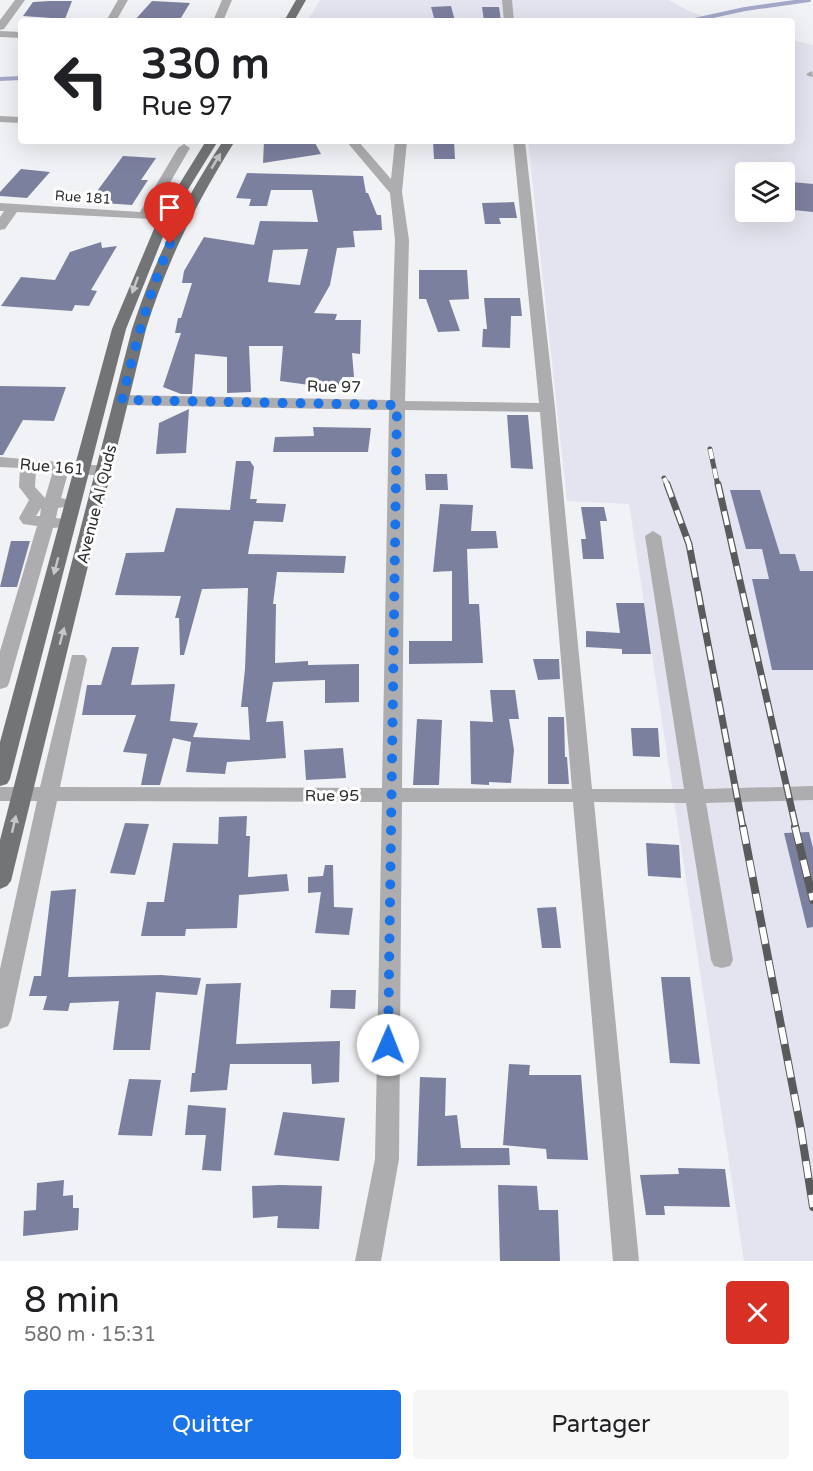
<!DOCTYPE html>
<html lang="fr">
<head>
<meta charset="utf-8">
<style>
	body { margin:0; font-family:"Varela Round",sans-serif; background:#f6f6f6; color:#202124; height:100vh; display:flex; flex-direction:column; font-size:22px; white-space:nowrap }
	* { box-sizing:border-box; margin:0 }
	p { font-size:20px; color:#757577 }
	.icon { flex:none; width:33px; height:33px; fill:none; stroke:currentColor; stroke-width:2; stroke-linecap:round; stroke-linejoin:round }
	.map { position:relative; height:1261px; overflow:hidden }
	.side { display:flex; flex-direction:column; background:#fff; flex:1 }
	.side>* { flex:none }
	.banner { position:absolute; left:18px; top:18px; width:777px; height:126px; border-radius:6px; box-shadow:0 6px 24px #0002; background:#fff; color:#202124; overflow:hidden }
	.fabs { position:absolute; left:735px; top:162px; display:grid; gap:12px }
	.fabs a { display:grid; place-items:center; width:60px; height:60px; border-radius:6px; background:#fff; box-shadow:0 6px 24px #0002; font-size:30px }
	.pin { position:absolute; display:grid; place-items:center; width:51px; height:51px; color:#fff; margin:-62px -26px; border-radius:50% 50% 50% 0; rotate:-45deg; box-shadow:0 0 6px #0007 }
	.pin .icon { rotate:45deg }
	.me { position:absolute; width:66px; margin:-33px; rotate:1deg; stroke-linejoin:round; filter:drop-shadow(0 0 4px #0008) }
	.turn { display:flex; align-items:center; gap:21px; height:126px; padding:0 24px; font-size:27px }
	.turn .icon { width:78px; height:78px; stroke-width:2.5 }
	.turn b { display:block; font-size:42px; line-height:51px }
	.round { display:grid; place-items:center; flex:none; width:63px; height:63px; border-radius:6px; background:#f6f6f6 }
	.headline { display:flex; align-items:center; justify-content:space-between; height:102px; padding:0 24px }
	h1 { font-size:36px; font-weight:600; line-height:45px }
	.cta { display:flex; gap:12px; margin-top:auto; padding:12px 24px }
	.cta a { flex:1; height:69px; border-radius:6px; background:#1a73e8; color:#fff; font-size:24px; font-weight:600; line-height:69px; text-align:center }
	.cta a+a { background:#f6f6f6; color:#202124 }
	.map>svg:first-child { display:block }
</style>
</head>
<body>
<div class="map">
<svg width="813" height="1261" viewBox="0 0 813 1261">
	<rect width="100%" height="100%" fill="#f1f2f5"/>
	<!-- built -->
	<path fill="#e3e4ef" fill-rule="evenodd" d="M320 0H669L691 12 716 21H307Z
		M792 40 813 45V1261H744L629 504 567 501 528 141H792ZM746 172H784V212H746Z"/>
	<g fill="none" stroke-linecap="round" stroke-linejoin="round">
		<!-- stream -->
		<path stroke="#a4a8c9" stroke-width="4" d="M690 21 745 9 809 0
			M0 79 21 78"/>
	</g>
	<!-- building -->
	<path fill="#7c809f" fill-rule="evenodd" d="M50 1H72L65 19 23 16 33 2Z
		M152 1 190 3 179 21H134Z
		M451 6 455 21H435L431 7Z
		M482 7H499L501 21H484Z
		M264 141H314L321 154 263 163Z
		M433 141H454L455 159H434Z
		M123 156 156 158 141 180H148L132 205 89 202Z
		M21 169 50 172 27 198 0 196V192Z
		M247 173 363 176 366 193H368L377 215H381L382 230 353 231 355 247 337 248 330 285 314 313 337 314 335 320H361L360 354 352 353 354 377H342L343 385 324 387 280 381 283 346H249L251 392 227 393V357L195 354 192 394H181L163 387 181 333H175L178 318H181L192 283H182L184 271 204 237 254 245 260 221 318 222 312 190H271L267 206H249L251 199 236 198ZM308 249 300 285 268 282 273 250Z
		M792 182 813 184V212L784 209V192L792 193Z
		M514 202 517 218H499L501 224H485L482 203Z
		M101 242 102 248 117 246 91 290 97 291 89 306 75 305 72 311 1 306 21 277 55 280 70 252Z
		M419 270H467L469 299 449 300 460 331 438 332 426 299H419Z
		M484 298H520L522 316H511L510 348 482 347 483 329H487Z
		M0 386 66 387 54 421 23 420 3 455H0Z
		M189 409 186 453 156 454 159 423Z
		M507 415H528L533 469 511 468Z
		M313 427 371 428 368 452H273L275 437 314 436Z
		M236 461H250L254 467 250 499H257L256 503 286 504 283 522 254 521 248 554 346 556 344 573 277 572 273 604H276L275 663 308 661V665L359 664V702L325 703V680L273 682 266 722 283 721 286 758 227 762 225 774 186 772 191 742 173 738 160 785H141L147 754 123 752 136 715H82L87 685H101L112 647H139L131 685 175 684 170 721 198 723 193 737 250 740 248 707H241L245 669 248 588 202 589 184 655H180L179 618H175L181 596 115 595 126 553 164 552 176 508 230 510Z
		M425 474H447L448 490H426Z
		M730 490H760L780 554H795L800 571H813V670H772L752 579H769L762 549H746Z
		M440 504 473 505 471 531H496L498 548 467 549 469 604H479L483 663 409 664V641H452V571L433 572Z
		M581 507H604L607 521H600L604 559H583L581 539H586Z
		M11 541H30L17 587H0Z
		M616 603H644L651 654H622V649L586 647V631L620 633Z
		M533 659H559L560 679 538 680Z
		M490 690H515L519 719H509L514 750 511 783 489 782V785L471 784 470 721 493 722Z
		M548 717H564L565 757H567L569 784H548Z
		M417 719 442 720 439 785H413Z
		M631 728H658L660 757 633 756Z
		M343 748 346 778 306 780 304 750Z
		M247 816 246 836H250L248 877 287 874 289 891 239 895 237 928 186 929 185 936H141L147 902H164L173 843 218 844 219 817Z
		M125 823 149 824 135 875 110 873Z
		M809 832 813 848V927L807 928 784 833Z
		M646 843 679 845 681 878 648 876Z
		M325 865H333L334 907 353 908 349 935 315 933 321 892 308 893V877L323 876Z
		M76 889 68 977 161 975 201 978 197 995 156 992 150 1050H113L119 1001 70 1003 68 1011 43 1010 47 996H29L34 976H41L51 891Z
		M556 907 561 948H542L537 908Z
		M661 977H690L700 1064 670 1063Z
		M241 983 236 1044 340 1041 339 1082 312 1084 311 1064H230L227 1090 190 1092 192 1073H195L206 984Z
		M331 990H356L355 1009 330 1008Z
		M509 1064 530 1065 529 1075H581L588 1160 547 1159 546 1149 503 1145Z
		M420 1077 446 1078 445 1116 457 1115 461 1148H509L510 1165 417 1166Z
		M129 1079 161 1080 152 1136 118 1135Z
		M188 1105 226 1108 221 1171 202 1170 206 1135H185Z
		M283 1112 345 1118 339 1161 274 1155Z
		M678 1168 725 1169 730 1207 664 1206 665 1215H646L640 1175 679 1174Z
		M64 1180 63 1196 73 1195V1208H79L78 1230 23 1236 24 1211 36 1210 37 1183Z
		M280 1185 322 1186 319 1229 277 1228 278 1216 253 1218 252 1186Z
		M498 1185 537 1186 539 1210H558L560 1261H500Z"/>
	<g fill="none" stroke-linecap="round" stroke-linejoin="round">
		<!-- minor -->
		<path fill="#adadaf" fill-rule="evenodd" d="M15 0H25L4 29 0 30V20Z
			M118 0H128L116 21H106Z
			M222 0H232L223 21H213Z
			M502 0H512L514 21H504Z
			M0 31 21 32V38L0 37Z
			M812 71 813 77 808 76 806 74Z
			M0 116 21 117V123L0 122Z
			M346 141H358L391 179 395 141H407L402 192 409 240 405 401 539 403 513 141H525L555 408 592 789H684L645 536 653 531 661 536 704 789 813 786V800L706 803 733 960 730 966 722 968 714 966 711 960 686 803 594 802 639 1261H613L573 802H402L399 1159 381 1261H355L375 1159 382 802 57 801 11 1020 8 1026 0 1029V969L37 801H0V787H40L72 655H84L87 659 60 787 382 788 389 410 121 405 113 400 121 395 390 400 395 240 390 193ZM405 410 540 412 572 789 402 788Z
			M184 144 190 148 153 212 170 214 171 217 170 220 17 212 5 229 0 230V217L4 211H0V203L140 212 178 148Z
			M0 457 105 466 113 471 105 476 68 473 61 498 70 500 72 503 70 506 58 508 56 518 63 519 65 523 63 527 53 528 9 683 7 687 0 689V651L37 526 23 524 19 518 29 500 19 487 20 468 0 467ZM36 470 53 471 45 498 35 487ZM41 508 40 516H36Z"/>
		<!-- major -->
		<path fill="#737476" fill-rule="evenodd" d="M296 0H306L294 21H284Z
			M206 141H218L171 217 126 329 10 779 7 784 0 786V742L112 329 159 217Z
			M223 141H235C196 203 168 259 146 329L11 881 7 886 0 889V840L132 329C155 259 183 202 223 141Z"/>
		<!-- rail-far2 casing -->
		<g stroke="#595a5b" stroke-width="5">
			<path id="rail-far2" d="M710 449 718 486
				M664 478 668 486"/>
		</g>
		<!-- rail-far1 casing -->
		<g stroke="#595a5b" stroke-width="7">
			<path id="rail-far1" d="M667 484 689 544 743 828
				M718 484 796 828"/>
		</g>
		<!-- rail casing -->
		<g stroke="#595a5b" stroke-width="8">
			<path id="rail" d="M743 827 801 1130 813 1207
				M795 827 813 900"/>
		</g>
		<!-- rail-far2 -->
		<use href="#rail-far2" stroke="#fff" stroke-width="4" stroke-dasharray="10" stroke-linecap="butt"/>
		<!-- rail-far1 -->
		<use href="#rail-far1" stroke="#fff" stroke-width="4.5" stroke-dasharray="14" stroke-linecap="butt"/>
		<!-- rail -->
		<use href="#rail" stroke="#fff" stroke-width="6" stroke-dasharray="17" stroke-linecap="butt"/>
	</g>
	<!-- one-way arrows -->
	<defs><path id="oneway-solid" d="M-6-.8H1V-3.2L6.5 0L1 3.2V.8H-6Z" transform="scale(1.5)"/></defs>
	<g fill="#c7c7c8">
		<use href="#oneway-solid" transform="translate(216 161) rotate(-59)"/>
		<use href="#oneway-solid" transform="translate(135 285) rotate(110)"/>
		<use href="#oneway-solid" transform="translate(56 566) rotate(105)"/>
		<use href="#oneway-solid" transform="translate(62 636) rotate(-75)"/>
		<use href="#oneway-solid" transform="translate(14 824) rotate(-77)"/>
	</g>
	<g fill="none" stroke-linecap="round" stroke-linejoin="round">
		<!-- route -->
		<path stroke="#1a73e8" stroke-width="10" stroke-dasharray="0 18" d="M170 244C148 295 135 347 122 400L397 405 388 1045"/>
	</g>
	<g text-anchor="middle" stroke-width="6" stroke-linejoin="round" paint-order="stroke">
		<!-- far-street labels -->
		<g font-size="14" fill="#2f3031" stroke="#fff">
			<text transform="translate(83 197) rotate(4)" y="5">Rue 181</text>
		</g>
		<!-- street labels -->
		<g font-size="16" fill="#2f3031" stroke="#fff">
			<text transform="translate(334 386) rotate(1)" y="6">Rue 97</text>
			<text transform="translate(52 466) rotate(5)" y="6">Rue 161</text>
			<text transform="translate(96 504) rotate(-76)" y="6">Avenue Al Quds</text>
			<text x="332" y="801">Rue 95</text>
		</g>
	</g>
</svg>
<div class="fabs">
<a><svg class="icon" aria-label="layers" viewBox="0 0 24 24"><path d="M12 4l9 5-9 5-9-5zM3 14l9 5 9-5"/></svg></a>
</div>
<div class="pin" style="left:170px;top:244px;background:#d93025"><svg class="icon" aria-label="arrive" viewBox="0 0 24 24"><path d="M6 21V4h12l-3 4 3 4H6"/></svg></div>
<svg class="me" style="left:388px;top:1045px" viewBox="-20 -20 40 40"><circle r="19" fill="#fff"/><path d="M0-13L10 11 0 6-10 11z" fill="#1a73e8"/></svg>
<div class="banner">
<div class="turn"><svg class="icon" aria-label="left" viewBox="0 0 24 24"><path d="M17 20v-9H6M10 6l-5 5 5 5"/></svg><div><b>330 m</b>Rue 97</div></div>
</div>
</div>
<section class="side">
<div class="headline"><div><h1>8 min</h1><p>580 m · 15:31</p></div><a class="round" style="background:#d93025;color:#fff"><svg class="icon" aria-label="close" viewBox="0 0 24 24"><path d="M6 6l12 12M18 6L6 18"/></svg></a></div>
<div class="cta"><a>Quitter</a><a>Partager</a></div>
</section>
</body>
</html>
